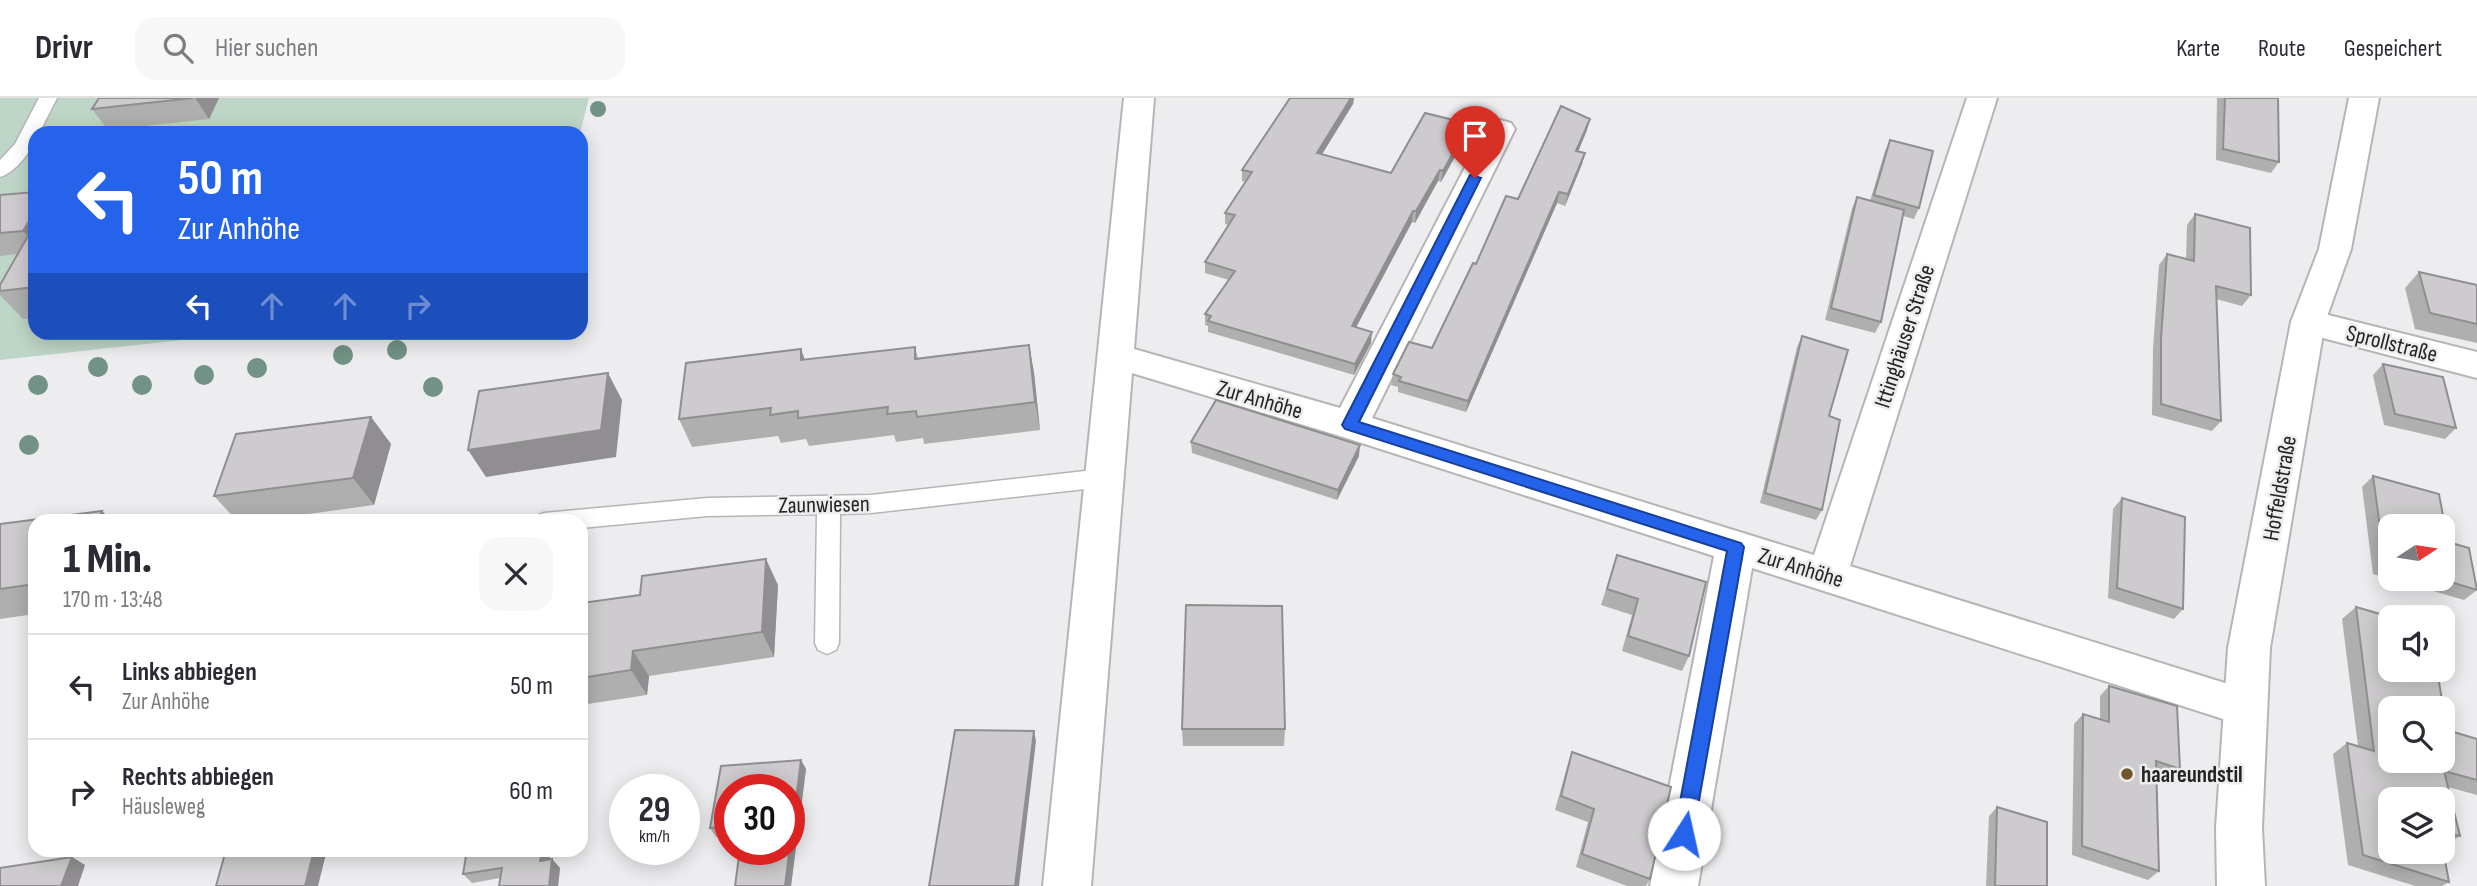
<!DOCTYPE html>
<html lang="de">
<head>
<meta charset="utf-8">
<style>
	body { margin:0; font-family:"Sofia Sans Condensed",sans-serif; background:#f7f7f7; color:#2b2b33; height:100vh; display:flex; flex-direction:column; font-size:26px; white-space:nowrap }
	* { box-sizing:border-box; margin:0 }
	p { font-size:23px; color:#7c7c81 }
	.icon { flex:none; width:38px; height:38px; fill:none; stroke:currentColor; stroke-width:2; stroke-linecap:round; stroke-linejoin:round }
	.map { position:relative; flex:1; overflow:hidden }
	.drawer { position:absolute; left:28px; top:416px; width:560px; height:343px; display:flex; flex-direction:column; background:#fff; border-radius:21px; box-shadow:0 4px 18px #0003 }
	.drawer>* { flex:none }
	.banner { position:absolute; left:28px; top:28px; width:560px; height:214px; border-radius:21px; box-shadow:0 4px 18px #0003; background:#2563eb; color:#fff; overflow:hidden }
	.needle { width:46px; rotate:78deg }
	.buttons { position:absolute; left:2378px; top:416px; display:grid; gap:14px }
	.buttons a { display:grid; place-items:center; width:77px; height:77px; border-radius:14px; background:#fff; box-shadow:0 4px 18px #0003; font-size:35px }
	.speed { position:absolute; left:609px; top:676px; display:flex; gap:14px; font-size:35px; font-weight:700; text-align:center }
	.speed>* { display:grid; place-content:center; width:91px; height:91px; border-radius:50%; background:#fff; box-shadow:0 4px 18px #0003; line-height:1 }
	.speed small { font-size:18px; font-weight:400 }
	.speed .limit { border:10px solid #d22; background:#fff; color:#111 }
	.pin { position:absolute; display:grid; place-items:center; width:60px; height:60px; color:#fff; margin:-72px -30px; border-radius:50% 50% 50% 0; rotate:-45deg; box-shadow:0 0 7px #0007 }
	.pin .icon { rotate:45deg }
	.me { position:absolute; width:77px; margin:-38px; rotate:10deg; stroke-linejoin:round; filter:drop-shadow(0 0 5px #0008) }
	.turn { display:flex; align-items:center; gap:24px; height:147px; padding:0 35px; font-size:32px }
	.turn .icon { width:91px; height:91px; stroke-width:2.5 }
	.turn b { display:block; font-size:49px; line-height:60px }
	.lanes { display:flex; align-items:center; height:66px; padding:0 35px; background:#0003; justify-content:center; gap:35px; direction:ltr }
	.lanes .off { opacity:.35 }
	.round { display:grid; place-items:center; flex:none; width:74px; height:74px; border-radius:21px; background:#f7f7f7 }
	.headline { display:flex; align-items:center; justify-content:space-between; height:119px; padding:0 35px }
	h1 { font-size:42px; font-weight:800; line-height:52px }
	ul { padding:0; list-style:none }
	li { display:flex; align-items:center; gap:21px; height:105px; padding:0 35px; border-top:2px solid #e1e1e2 }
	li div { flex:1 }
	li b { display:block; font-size:26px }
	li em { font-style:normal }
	header { display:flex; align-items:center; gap:42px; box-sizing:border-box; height:98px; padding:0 35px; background:#fff; border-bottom:2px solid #e1e1e2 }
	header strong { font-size:33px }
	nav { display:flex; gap:38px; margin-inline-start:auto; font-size:24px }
	.search { width:490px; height:63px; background:#f7f7f7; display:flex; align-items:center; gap:18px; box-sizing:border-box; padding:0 24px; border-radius:21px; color:#7c7c81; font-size:26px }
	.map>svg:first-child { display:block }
</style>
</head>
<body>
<header>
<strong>Drivr</strong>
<div class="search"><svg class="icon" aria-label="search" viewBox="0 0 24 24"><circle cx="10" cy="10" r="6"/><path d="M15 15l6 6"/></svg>Hier suchen</div>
<nav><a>Karte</a><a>Route</a><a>Gespeichert</a></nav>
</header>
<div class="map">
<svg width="2477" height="788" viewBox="0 0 2477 788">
	<rect width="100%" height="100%" fill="#ededf0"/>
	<!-- green -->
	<path fill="#bed6c7" d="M0 0H589L580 35H35V234L246 235 0 262Z"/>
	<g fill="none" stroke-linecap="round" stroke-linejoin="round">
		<!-- service casing -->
		<g stroke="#b5b5b7" stroke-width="3">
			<path id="service" d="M39 0H57L39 35H35C35 51 15 75 0 79V62L15 46Z
				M1103 371 1111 374 1114 380 1111 386 1103 389 871 415 840 416 839 545 836 552 827 556 818 552 815 545 817 416 707 418 581 430V424H533L536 418 544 415 707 400 871 397Z"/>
		</g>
		<!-- minor casing -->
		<g stroke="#b5b5b7" stroke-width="4">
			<path id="minor" d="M1124 0H1154L1134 251 1340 310 1485 31 1489 25 1500 22 1511 25 1515 31 1372 320 1814 457 1967 0H1997L1850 468 2260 596 2267 609 2260 622 2245 628 1752 470 1698 788H1650L1714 458 1343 339 1132 275 1091 788H1043Z
				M2308 212 2477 254V280L2296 233 2291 224 2296 215Z"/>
		</g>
		<!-- tertiary casing -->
		<g stroke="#b5b5b7" stroke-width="4">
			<path id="tertiary" d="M2349 0H2379L2351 151 2325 224 2270 550 2262 730 2265 788H2217L2216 730 2228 550 2291 224 2319 151Z"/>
		</g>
		<!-- service -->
		<use href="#service" fill="#fff" fill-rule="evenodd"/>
		<!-- minor -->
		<use href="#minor" fill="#fff" fill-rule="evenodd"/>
		<!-- tertiary -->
		<use href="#tertiary" fill="#fff" fill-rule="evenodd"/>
	</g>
	<!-- trees -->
	<g fill="#719285">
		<circle cx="598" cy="11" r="8"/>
		<circle cx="397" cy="252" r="10"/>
		<circle cx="343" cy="257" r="10"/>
		<circle cx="98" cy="269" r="10"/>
		<circle cx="257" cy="270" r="10"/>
		<circle cx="204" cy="277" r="10"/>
		<circle cx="38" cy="287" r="10"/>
		<circle cx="142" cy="287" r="10"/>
		<circle cx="433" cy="289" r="10"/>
		<circle cx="29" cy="347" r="10"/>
	</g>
	<!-- wall -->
	<path fill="#b0afb0" d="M99 0H219L209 21 108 32 92 11Z
		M1290 0H1354L1353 6 1322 56 1391 75 1467 37 1441 84 1438 83 1415 125 1412 124 1356 229 1371 245 1354 277 1208 234V228L1205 227V216L1229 182 1205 175V164L1229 127 1225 126V115L1246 84 1242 83V72Z
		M2217 0H2278L2279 64 2271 75 2216 62Z
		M1587 32 1578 53 1585 55 1582 66 1565 108 1557 105 1466 314 1398 294V289L1391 287 1393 276 1432 250 1476 166 1518 101Z
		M1890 42 1919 110 1914 121 1903 118 1881 224 1875 235 1825 222 1852 110 1857 99 1870 103 1885 53Z
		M35 94V220L23 221 0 197V187L18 156 0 158V97Z
		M2195 116 2251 197 2242 208 2216 201 2221 323 2212 333 2152 317 2153 251 2159 167 2167 156 2186 161 2187 127Z
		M2419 174 2477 187V245L2415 231 2405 190Z
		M1802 238 1829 318 1822 412 1816 422 1760 405 1797 249Z
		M1029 247 1034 275 1040 332 924 346 923 340 896 344 894 337 809 348 806 341 781 345 778 338 692 349 679 321 805 262 915 249 918 260Z
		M2383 266 2456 330 2445 341 2384 327 2373 277Z
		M371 319 391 346 374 407 250 424H238L214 398Z
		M1191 344 1359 358 1337 402 1192 355Z
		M2373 378 2477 492 2464 502 2392 481H2443L2390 429V481L2373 476 2362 389Z
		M2122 400 2183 511 2174 521 2108 500 2113 411Z
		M102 413 113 424H35V516L0 521V426Z
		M1617 457 1689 558 1682 573 1622 553 1632 517 1601 507Z
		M778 487 774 559 649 578 647 597 581 607V505Z
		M2356 509 2447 632 2477 641V697L2448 689 2460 738 2443 749V702H2390L2449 784 2442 788H2415L2348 767 2333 656 2347 645 2358 648 2342 521Z
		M2109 588 2180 671 2169 680 2157 676 2159 773 2148 782 2072 757 2074 626 2083 616 2100 621V598Z
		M1182 631H1285L1284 648H1183Z
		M1572 654 1650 781 1646 788H1627L1576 769 1588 724 1555 712 1567 669Z
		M801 662 806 671 791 788H735L740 751H789V691H730V738L716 739 710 730 721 668Z
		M1997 709 2047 788H1986L1989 718Z
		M552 761 560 770 558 788H499L500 780 472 785 463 776Z"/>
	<!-- shaded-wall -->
	<path fill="#908e90" d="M195 0H219L209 21Z
		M1351 0H1354L1353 6 1316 66 1317 55Z
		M1590 21 1587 32 1574 64 1576 53Z
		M1469 26 1467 37 1441 84 1443 73Z
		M1585 55 1582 66 1565 108 1568 96Z
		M1440 72 1438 83 1415 125 1416 113Z
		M1559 94 1557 105 1466 314 1468 303Z
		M35 113V146L23 133Z
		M1413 113 1412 124 1351 239 1352 228Z
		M1372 234 1371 245 1354 277 1355 266Z
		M1029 247 1034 275 1040 332 1035 304Z
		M801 251 811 279 801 262Z
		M608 275 622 302 616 359 486 379 468 352Z
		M371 319 391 346 374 407 353 380Z
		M1360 347 1359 358 1337 402 1338 392Z
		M102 413 113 424H97Z
		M766 461 778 487 774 559 762 534Z
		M633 553 649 578 647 597 631 572Z
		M1034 633 1036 643 1019 788H1015Z
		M801 662 806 671 791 788H785Z
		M314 752H327L318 788H305Z
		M542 752H551L548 772 540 763Z
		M72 759 85 767 78 788H61Z
		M552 761 560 770 558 788H549Z"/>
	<!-- building -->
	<path fill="#cdcbcd" stroke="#908e90" stroke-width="2" fill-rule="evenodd" d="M99 0H193L92 11Z
		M1290 0H1351L1317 55 1391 75 1425 15 1469 26 1443 73 1440 72 1416 113H1413L1352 228 1372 234 1355 266 1208 223 1211 218 1205 216 1235 173 1205 164 1235 117 1225 115 1252 74 1242 72Z
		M2225 0H2278L2279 64 2223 51Z
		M1561 8 1590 21 1576 53 1585 55 1568 96 1559 94 1468 303 1399 283 1401 279 1393 276 1409 244 1432 250 1473 165 1476 166 1506 98 1518 101Z
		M1890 42 1933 53 1919 110 1874 97Z
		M35 94V113L23 133 0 135V97Z
		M1857 99 1904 112 1881 224 1831 210Z
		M2195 116 2250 130 2251 197 2216 188 2221 323 2161 306V240L2167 156 2194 163Z
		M28 138H35V189L0 193V187Z
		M2419 174 2477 187V226L2430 215Z
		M1802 238 1848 252 1829 318 1840 322 1822 412 1765 395Z
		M1029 247 1035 304 917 319 916 313 887 316 888 309 798 320V313L770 317 771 310 679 321 686 265 801 251V262L915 249V261Z
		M2383 266 2443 279 2456 330 2395 316Z
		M608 275 601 332 468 352 479 293Z
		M1216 302 1360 347 1338 392 1191 344Z
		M371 319 353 380 214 398 236 336Z
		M2373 378 2439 396 2448 444 2469 450 2477 492 2441 481H2443V429H2390V467L2385 466Z
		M2122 400 2185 419 2183 511 2117 490Z
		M102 413 97 424H35V486L0 491V426Z
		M1617 457 1706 484 1689 558 1628 538 1638 501 1607 491Z
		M766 461 762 534 633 553 631 572 581 580V505L640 497 642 478Z
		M1186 507 1282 508 1285 631H1182Z
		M2356 509 2394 520H2390V572H2437L2447 632 2477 641V682L2444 673 2460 738 2443 734V702H2390V754H2443V752L2449 784 2363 757 2347 645 2374 653ZM2390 611H2443V663H2390Z
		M2109 588 2177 608 2180 671 2156 663 2159 773 2082 748 2083 616 2109 624Z
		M955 632 1034 633 1015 788H929Z
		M1572 654 1671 689 1650 781 1582 756 1594 711 1561 698Z
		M801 662 785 788H735L740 751H789V691H730V728L710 730 721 668Z
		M1997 709 2047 724V788H1995Z
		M226 752H314L305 788H216Z
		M467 752H542L540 763 552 761 549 788H499L502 770 463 776Z
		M72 759 61 788H0V770Z"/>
	<!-- route -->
	<path fill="#2563eb" stroke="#184099" stroke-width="2" d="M1470 77 1481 80 1359 324 1741 445 1744 449 1693 736 1690 742 1684 745 1677 742 1674 736 1727 453 1345 331 1342 327Z"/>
	<!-- markers -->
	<circle fill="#73572a" stroke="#ededf0" stroke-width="2.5" cx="2127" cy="676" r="7"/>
	<g text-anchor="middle" stroke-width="5" stroke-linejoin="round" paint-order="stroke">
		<!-- street labels -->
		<g font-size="23" fill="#242425" stroke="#ededf0">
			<text transform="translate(1904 238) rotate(-72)" y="8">Ittinghäuser Straße</text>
			<text transform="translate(2392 245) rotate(14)" y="8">Sprollstraße</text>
			<text transform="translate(1260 301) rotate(16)" y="8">Zur Anhöhe</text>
			<text transform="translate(2279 390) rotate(-80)" y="8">Hoffeldstraße</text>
			<text transform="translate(824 406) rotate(-1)" y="8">Zaunwiesen</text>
			<text transform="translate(1801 469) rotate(17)" y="8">Zur Anhöhe</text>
		</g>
		<!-- poi labels -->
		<g font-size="23" font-weight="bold" fill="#242425" stroke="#ededf0" text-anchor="start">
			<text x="2141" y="684">haareundstil</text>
		</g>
	</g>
</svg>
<div class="buttons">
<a><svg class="needle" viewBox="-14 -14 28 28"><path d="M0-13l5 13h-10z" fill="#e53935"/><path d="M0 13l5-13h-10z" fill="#7c7c81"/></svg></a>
<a><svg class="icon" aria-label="sound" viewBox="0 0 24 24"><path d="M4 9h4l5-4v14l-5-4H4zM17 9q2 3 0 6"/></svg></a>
<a><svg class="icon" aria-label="search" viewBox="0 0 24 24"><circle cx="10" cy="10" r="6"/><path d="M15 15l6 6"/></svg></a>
<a><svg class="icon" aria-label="layers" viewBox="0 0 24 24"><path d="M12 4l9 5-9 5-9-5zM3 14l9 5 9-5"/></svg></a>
</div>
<div class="speed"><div>29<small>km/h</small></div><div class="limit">30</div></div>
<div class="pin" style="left:1475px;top:80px;background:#d93025"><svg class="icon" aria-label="arrive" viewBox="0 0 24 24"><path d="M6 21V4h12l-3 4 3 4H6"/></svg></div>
<svg class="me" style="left:1684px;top:736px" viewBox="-20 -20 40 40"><circle r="19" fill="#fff"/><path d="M0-13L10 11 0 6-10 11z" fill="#2563eb"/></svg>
<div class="banner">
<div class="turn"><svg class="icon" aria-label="left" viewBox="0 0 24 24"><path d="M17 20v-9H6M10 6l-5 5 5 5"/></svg><div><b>50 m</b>Zur Anhöhe</div></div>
<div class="lanes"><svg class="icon" aria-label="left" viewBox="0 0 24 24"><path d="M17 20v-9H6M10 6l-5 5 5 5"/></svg><svg class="icon off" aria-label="ahead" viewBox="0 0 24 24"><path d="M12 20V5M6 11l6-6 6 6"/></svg><svg class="icon off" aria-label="ahead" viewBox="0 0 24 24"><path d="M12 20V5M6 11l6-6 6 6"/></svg><svg class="icon off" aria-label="right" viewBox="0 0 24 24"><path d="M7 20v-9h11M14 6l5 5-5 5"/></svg></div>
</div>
<section class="drawer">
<div class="headline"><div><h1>1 Min.</h1><p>170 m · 13:48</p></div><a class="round"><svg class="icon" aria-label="close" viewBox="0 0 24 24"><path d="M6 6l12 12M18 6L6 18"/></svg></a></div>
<ul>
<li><svg class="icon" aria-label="left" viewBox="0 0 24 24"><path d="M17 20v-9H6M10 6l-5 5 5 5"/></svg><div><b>Links abbiegen</b><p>Zur Anhöhe</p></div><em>50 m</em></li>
<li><svg class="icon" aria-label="right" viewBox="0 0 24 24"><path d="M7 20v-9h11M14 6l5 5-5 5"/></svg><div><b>Rechts abbiegen</b><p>Häusleweg</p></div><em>60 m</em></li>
</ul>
</section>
</div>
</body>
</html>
